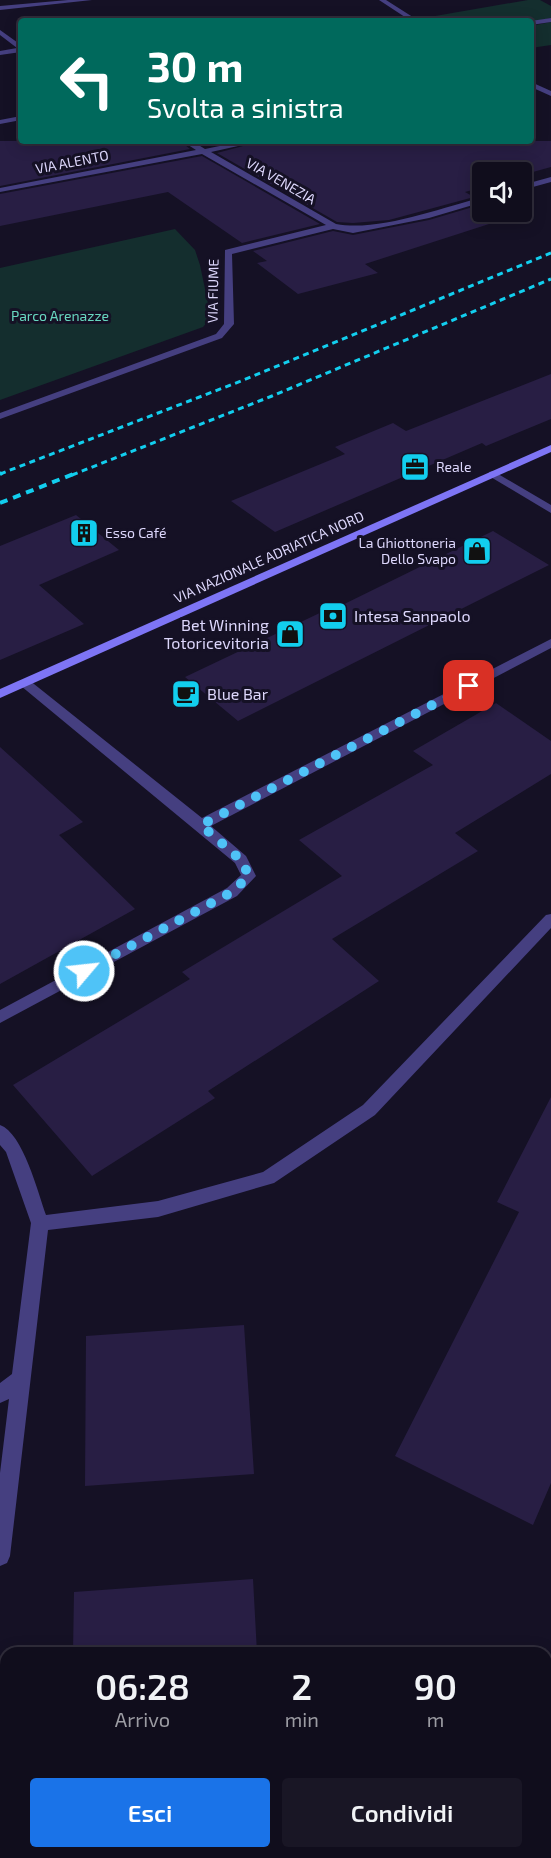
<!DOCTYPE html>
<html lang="it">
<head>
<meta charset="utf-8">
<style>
	body { margin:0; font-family:"Exo 2",sans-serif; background:#191625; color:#f1f3f6; height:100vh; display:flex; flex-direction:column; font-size:22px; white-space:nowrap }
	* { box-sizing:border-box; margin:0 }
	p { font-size:20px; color:#9c9ca3 }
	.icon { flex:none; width:33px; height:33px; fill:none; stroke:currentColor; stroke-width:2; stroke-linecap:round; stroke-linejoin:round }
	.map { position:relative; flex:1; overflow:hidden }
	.details { position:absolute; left:0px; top:1647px; width:552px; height:212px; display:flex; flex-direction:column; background:#100d1c; border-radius:18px 18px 0 0; box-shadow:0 3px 15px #0003,0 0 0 2px #302d3b }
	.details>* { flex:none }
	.top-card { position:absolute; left:18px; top:18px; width:516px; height:126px; border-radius:6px; box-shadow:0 3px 15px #0003,0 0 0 2px #302d3b; background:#00695c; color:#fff; overflow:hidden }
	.controls { position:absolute; left:472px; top:162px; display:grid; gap:12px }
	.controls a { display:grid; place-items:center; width:60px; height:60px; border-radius:6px; background:#100d1c; box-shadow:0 3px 15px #0003,0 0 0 2px #302d3b; font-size:30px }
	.pin { position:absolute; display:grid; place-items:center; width:51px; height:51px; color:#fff; margin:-26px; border-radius:12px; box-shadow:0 3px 9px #0006 }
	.me { position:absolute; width:66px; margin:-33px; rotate:62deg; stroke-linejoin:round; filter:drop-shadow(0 0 4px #0008) }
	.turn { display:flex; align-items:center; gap:21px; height:126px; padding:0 30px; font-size:27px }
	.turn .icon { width:78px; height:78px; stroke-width:2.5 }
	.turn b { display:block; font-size:42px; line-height:51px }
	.eta { display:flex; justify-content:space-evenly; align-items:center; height:102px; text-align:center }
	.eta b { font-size:36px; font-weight:600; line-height:42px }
	.primary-button { display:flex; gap:12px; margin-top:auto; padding:12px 30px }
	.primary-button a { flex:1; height:69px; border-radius:6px; background:#1a73e8; color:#fff; font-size:24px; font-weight:600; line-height:69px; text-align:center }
	.primary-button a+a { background:#191625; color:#f1f3f6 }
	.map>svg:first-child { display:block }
</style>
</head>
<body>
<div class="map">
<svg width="551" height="1858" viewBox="0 0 551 1858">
	<rect width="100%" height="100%" fill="#151125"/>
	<!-- green -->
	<path fill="#142e2e" d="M528 0H540L551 6V18L531 22 421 21 418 19Z
		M551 22V45L531 48V26Z
		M175 229 195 250 200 265 210 313V319L203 327 0 400V268Z"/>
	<!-- building -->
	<path fill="#281e44" d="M0 141H180L190 149 0 186Z
		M262 141H551V167L522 175V172H483V187L465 192 474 197 389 220 353 223 337 222 217 153Z
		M202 156 320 224 242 243 168 192 0 226V194Z
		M483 204V212H504L514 216 365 264 378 273 298 294 257 263 267 261 253 251 333 231 353 235 429 220Z
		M551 374V419L486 446 482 443 275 532 231 501 345 454 335 447 393 423 406 431Z
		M76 515 119 550 39 585 84 624 0 660V546Z
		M493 531 549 565 238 721 185 677 326 610 328 612Z
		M496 703 551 741V774L455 833 478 851 332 939 379 981 208 1091 215 1098 92 1176 13 1085 190 979 182 972 342 876 299 840 433 765 413 751Z
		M0 747 83 822 59 835 135 909 0 984Z
		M551 1097V1483L533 1525 395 1456 519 1212 497 1202Z
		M244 1325 254 1474 85 1486 86 1336Z
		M253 1579 257 1653H73L74 1592Z"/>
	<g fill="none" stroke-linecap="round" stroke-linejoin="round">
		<!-- street -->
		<path fill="#453f80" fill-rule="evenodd" d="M68 0H92L0 10V6Z
			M379 0H386L419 21H411Z
			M551 18V22L531 25V21Z
			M0 30 21 45V52L0 55V51L17 48 0 35Z
			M531 82 551 91V96L531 87Z
			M21 116V120L0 124V120Z
			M182 141H192L205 149 244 141H260L211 152 336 224C378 232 441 208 483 197V202L429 218 353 233 333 229 232 254 234 324 222 338 0 419V413L216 334 224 324 225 250 326 225 202 154 0 192V188L196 150Z
			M551 177V182L522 190V185Z
			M493 471 551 505V513L489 476V472Z
			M551 639V648L211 826 246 856 256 876 237 896 0 1023V1010L227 888 241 875 235 863 21 686 19 683 21 680H29L202 818Z
			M551 914V928L375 1115 274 1183 158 1217 48 1230 10 1556 7 1563 0 1566V1473L9 1399 0 1403V1383L12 1374 31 1223 6 1152 0 1145V1125C23 1133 38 1193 46 1215L158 1201 263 1172 363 1105 546 915Z"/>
		<!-- secondary -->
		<path fill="#7e75f5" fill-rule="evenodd" d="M551 445V452L0 698V689Z"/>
		<!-- rail-far1 -->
		<path stroke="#12ceee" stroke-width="3" stroke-dasharray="6 4.5" stroke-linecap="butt" d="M0 474 241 381 551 253
			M72 475 272 396 551 279"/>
		<!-- rail -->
		<path stroke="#12ceee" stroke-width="4" stroke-dasharray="8 6" stroke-linecap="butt" d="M0 474 2 473
			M0 503 76 473"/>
	</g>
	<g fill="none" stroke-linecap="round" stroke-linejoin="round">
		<!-- route -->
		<path stroke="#4fc3f7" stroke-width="10" stroke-dasharray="0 18" d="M84 971 232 892 249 876 241 860 201 825 469 686"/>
	</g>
	<!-- icons -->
	<defs>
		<g id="office-square" transform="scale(1.5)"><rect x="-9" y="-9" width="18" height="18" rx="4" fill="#12ceee" stroke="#151125"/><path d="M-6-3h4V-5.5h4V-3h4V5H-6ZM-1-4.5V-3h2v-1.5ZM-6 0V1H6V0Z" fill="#111"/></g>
		<g id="building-square" transform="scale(1.5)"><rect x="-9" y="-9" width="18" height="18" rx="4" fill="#12ceee" stroke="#151125"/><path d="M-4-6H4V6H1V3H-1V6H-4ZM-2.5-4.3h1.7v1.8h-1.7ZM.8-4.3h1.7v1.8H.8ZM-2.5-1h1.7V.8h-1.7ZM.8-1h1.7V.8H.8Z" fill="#111"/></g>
		<g id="shop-square" transform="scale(1.5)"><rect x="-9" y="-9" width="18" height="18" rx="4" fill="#12ceee" stroke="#151125"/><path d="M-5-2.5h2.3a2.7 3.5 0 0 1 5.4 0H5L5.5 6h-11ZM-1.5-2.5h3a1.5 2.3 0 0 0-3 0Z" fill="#111"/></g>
		<g id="bank-square" transform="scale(1.5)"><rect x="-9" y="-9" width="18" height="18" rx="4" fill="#12ceee" stroke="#151125"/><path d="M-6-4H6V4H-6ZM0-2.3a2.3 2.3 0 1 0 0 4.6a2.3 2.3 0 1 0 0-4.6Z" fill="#111"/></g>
		<g id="cafe-square" transform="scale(1.5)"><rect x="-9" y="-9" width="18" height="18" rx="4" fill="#12ceee" stroke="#151125"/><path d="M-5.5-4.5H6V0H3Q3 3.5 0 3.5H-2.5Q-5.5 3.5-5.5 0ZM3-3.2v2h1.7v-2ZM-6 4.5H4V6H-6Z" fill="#111"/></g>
	</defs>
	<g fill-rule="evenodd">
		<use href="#office-square" x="415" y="467"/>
		<use href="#building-square" x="84" y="533"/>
		<use href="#shop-square" x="477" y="551"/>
		<use href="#bank-square" x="333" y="616"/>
		<use href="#shop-square" x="290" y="634"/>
		<use href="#cafe-square" x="186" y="694"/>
	</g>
	<g text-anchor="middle" stroke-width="6" stroke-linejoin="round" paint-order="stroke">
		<!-- far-street labels -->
		<g font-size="14" fill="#ddd7fc" stroke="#151125">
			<text transform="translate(72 162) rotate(-11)" y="5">VIA ALENTO</text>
			<text transform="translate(281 181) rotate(30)" y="5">VIA VENEZIA</text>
			<text transform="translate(213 291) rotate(-89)" y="5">VIA FIUME</text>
			<text transform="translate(269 557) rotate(-24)" y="5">VIA NAZIONALE ADRIATICA NORD</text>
		</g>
		<!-- far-park labels -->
		<g font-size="14" fill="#68d7c0" stroke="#151125">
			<text x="60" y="321">Parco Arenazze</text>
		</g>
		<!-- far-poi labels -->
		<g font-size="14" fill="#ddd7fc" stroke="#151125" text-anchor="start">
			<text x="436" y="472">Reale</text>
			<text x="105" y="538">Esso Café</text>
			<text x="456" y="548" text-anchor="end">La Ghiottoneria<tspan x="456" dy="16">Dello Svapo</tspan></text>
		</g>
		<!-- poi labels -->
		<g font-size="16" fill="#ddd7fc" stroke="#151125" text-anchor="start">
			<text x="354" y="622">Intesa Sanpaolo</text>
			<text x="269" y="631" text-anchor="end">Bet Winning<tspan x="269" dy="18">Totoricevitoria</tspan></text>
			<text x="207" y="700">Blue Bar</text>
		</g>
	</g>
</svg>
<div class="controls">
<a><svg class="icon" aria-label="sound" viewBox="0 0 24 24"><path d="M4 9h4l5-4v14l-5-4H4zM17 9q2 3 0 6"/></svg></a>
</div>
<div class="pin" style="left:469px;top:686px;background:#d93025"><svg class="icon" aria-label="arrive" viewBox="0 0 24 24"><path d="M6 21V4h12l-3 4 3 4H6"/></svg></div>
<svg class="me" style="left:84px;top:971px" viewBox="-20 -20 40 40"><circle r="17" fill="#4fc3f7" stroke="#fff" stroke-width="3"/><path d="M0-11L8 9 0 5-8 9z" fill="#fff"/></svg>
<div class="top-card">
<div class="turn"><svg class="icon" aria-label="left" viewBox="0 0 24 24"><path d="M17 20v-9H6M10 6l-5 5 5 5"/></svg><div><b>30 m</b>Svolta a sinistra</div></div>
</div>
<section class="details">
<div class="eta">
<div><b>06:28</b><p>Arrivo</p></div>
<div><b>2</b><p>min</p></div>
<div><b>90</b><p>m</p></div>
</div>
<div class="primary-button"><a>Esci</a><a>Condividi</a></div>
</section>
</div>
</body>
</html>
